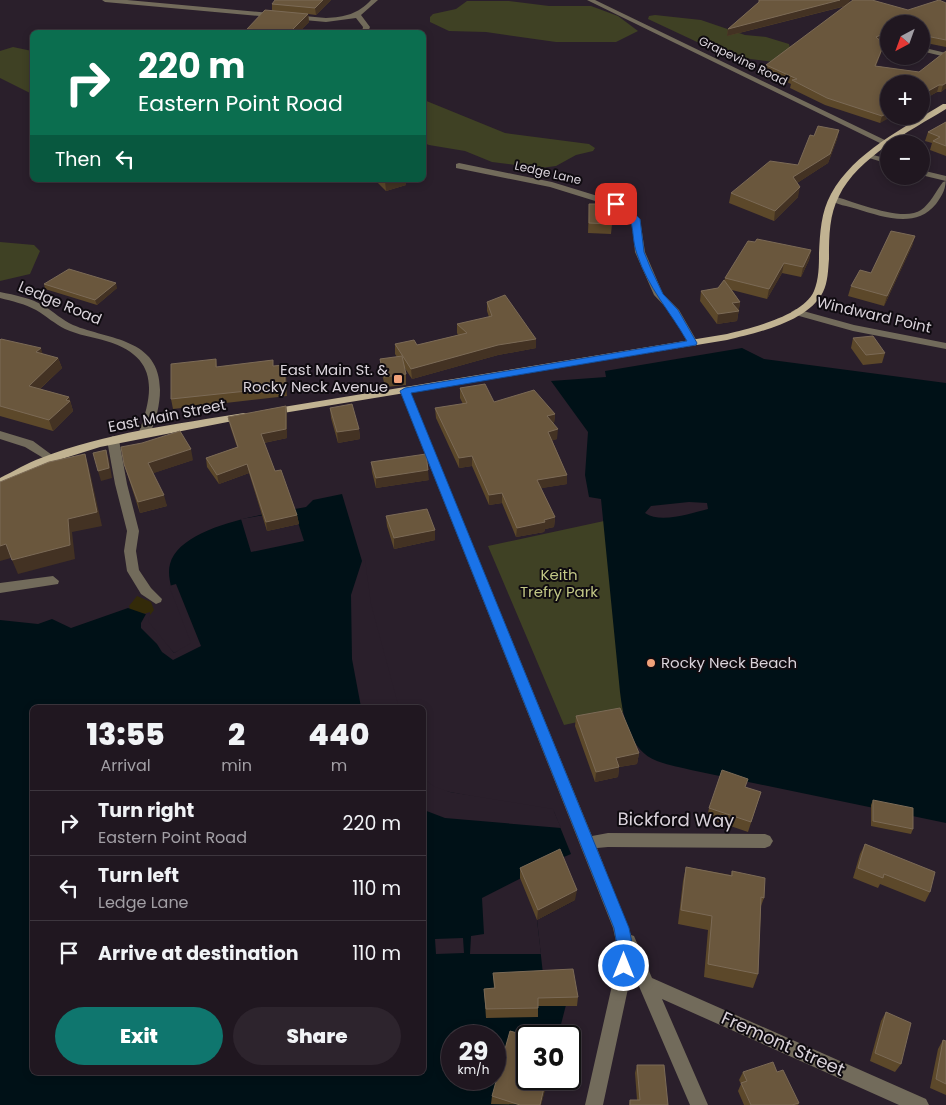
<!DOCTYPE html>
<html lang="en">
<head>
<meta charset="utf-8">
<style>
	body { margin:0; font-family:Poppins,sans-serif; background:#2d242d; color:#f1f3f6; height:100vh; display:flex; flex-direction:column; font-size:19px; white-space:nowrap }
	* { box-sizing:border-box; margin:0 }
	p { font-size:16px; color:#a29fa5 }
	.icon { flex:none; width:28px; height:28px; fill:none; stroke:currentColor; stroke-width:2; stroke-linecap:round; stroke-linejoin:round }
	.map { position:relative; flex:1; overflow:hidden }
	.side { position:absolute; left:30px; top:705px; width:396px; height:370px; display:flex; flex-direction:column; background:#201720; border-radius:8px; box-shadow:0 2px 8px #0003,0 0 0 1px #3d363e }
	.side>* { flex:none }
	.guide { position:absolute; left:30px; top:30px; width:396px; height:152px; border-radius:8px; box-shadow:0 2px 8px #0003,0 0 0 1px #3d363e; background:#0b6e4f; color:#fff; overflow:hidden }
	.needle { width:32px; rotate:221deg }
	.buttons { position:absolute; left:880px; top:15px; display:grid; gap:10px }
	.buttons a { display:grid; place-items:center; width:50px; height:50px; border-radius:50%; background:#201720; box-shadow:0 2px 8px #0003,0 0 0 1px #3d363e; font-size:25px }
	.speed { position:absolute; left:441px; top:1025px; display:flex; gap:10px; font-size:25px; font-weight:700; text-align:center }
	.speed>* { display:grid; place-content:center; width:65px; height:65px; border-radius:50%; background:#201720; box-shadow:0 2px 8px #0003,0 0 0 1px #3d363e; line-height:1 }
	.speed small { font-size:12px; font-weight:400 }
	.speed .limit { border:2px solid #111; border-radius:8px; background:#fff; color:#111 }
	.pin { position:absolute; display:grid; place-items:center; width:42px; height:42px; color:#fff; margin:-21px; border-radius:10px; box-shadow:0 2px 8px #0006 }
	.me { position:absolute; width:55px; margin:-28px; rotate:0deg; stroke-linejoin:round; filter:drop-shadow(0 0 4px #0008) }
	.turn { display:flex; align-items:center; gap:18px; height:105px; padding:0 25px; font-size:22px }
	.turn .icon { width:65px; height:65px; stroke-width:2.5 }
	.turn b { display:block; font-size:35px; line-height:42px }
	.then { display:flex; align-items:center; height:48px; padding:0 25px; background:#0003; gap:10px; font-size:19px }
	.eta { display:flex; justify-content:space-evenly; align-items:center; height:85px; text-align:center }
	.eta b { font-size:30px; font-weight:800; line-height:35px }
	.cta { display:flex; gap:10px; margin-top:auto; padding:10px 25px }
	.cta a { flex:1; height:58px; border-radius:30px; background:#0f766e; color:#fff; font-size:20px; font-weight:800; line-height:58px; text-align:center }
	.cta a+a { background:#2d242d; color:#f1f3f6 }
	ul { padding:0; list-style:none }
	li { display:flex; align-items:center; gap:15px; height:65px; padding:0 25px; border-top:1px solid #3d363e }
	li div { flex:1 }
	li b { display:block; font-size:19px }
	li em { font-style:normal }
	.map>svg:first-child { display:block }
</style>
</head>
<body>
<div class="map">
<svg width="946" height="1105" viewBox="0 0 946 1105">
	<rect width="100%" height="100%" fill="#2a1f2b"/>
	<!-- green -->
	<path fill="#3f4124" d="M467 1H509L549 6H591L618 16 638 31 616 42H556L486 32 449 31 430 22V17L433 14 456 9Z
		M655 15 701 20 745 35 766 37 789 44 791 52 789 64 727 56 648 19 649 16Z
		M13 47 32 51V94L0 78V51Z
		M424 100 505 133 589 144 595 148 593 151 576 155 556 166 541 168 492 162 465 151 429 145 424 143Z
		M0 242 34 245 40 251 30 274 0 281Z
		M604 521 623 712 564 725 488 546Z"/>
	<!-- sand -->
	<path fill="#332a09" d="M137 596 151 602 154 610 150 615V612L114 623 130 608 129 606Z"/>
	<!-- water -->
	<path fill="#001117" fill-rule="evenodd" d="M742 348 764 359 946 383V823L691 770C679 767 667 765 657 761 630 751 623 717 620 692L601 499 589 497 585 475 588 432 551 381 606 377 605 371ZM689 502 707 503 708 509C691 513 661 524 645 513L651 506Z
		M342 494 362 561 369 605 396 707 32 708V1072H424V781L434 789 554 812 571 854 559 859 575 900 537 920 543 974H574L558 1036H528V1079H548L541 1105H0V620L38 624 52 619 71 628 128 608 148 615 145 622 174 653 194 644C186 625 164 584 170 564 181 524 272 513 306 507L313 500ZM452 1036H495V1079H452Z"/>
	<!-- pier -->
	<path fill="#2a1f2b" d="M294 510 304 541 251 552 241 519Z
		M365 560 371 604 399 708 361 707 352 659 351 595 362 561Z
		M176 584 201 646 173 660 162 652 157 644 141 628V623L146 614 150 613 148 621 174 653 191 643 169 586Z
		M424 779 435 787 450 792 553 809 561 828 445 818 424 810Z
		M559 859 575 900 537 920 541 954H470L471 936 484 934 482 898Z
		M463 938 464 953 436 954 435 939Z"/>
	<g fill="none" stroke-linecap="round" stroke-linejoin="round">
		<!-- minor -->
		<path fill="#726b5b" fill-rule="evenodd" d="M102 0H127L326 18C345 17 358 14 371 0H378L361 15 370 27 368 32H362L363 27 356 18 326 22 105 2Z
			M587 0H595L891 143 884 145Z
			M889 40V44L886 46 889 48V53L876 45Z
			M921 47 946 53V57L921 51Z
			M869 154 889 159V164L869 158Z
			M459 163 552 182 627 205 640 219 645 252 663 294 679 310 698 343 697 345H689L671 313 654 295 635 252 632 220 621 209 550 187 456 168V164Z
			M921 170 946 176C946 189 943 194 936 204 916 229 883 217 857 209 848 206 836 205 829 199L833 196C853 201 903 223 921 210 930 204 936 191 943 182L946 181 921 175Z
			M0 292C15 295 31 298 44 306 54 312 62 320 73 325 109 340 160 338 160 390 160 404 156 422 149 435L145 436 139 432C155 389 157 356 106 341 93 337 78 335 65 329 55 324 46 316 36 310 25 304 12 301 0 298Z
			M796 309 854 325 946 343V349L853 331 792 314 791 312Z
			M405 388 410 391 592 836 608 833 765 834 770 836 773 841 770 846 765 848 608 847 597 848 631 935 634 936 652 978 926 1099 929 1105H899L662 999 708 1105H690L632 970 603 1105H585L613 981 618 951 613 928 400 391Z
			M0 431 33 441 56 458 50 462 25 447 0 439Z
			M113 436 119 440 127 484 139 531 136 551 139 570 151 588 162 599 161 602 156 604 141 594 127 571 124 551 127 531 115 484 107 440Z
			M53 576 59 581 58 584 0 593V583Z"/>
		<!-- major -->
		<path fill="#c1b392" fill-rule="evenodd" d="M943 104H946V109C910 131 858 157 839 196 829 215 829 238 829 259 828 270 828 282 823 292 808 322 756 333 727 340L271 415 265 412 271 409 727 334C751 328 803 316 814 291 819 279 819 265 819 253 820 233 821 212 831 194 854 152 904 128 943 104Z
			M244 413 248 414 250 416 248 418 100 447 49 463 0 487V478C14 471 27 463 41 458 105 433 177 424 244 413Z"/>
	</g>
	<!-- wall -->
	<path fill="#5c482a" d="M331 0 316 15 308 14 309 22 299 32H247V29L272 11V4Z
		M759 2 850 3 908 10 946 3V47L921 42V24H889V34H888L886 39 881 41 884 44 876 66 919 72 946 51V88L941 92H937L921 101V84L889 116 880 123 825 105 790 88 791 84 765 72 766 65 846 6 727 36 728 29Z
		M946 122V156L930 150 932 143 925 141 928 132Z
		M839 130 837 139 828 163 797 183 798 197 774 221 729 203 731 193 798 165 814 136Z
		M375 180H406V185L386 191Z
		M589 204 612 224 611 234 588 233Z
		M915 236 912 246 884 306 848 296 851 286 871 273Z
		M755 242 811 250 809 260 801 277 782 273 767 299 732 290 740 302 737 321 717 324 700 301 701 291 718 288 724 281 725 278Z
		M44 284 117 288 97 305 45 289Z
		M487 302 536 348 498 355 412 379 404 367 406 374V385L385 387 381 369 380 359 397 357 395 354V344L417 345 458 335 457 333V324L489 317 487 311Z
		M853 338 885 353 882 363 863 365 851 348Z
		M0 340 42 354 58 358 62 368 40 389 69 397 73 411 53 431 0 416Z
		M216 359 217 367 274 366 286 375 287 396 173 409 171 399Z
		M460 388 494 402 555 414 554 423 553 424 557 439 552 440 567 475V484L541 488 555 517 554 527 545 529 544 532 516 537 502 503 489 505 472 466 459 468 436 418 435 408 463 404 460 398Z
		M286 406 287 414V438L264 443 275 471 297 515 299 524 267 531 249 473 219 484 207 467 206 458 237 447 230 426 228 417Z
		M330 408 359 429 360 439 338 443 331 418Z
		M193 460 153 473 167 506 140 513 124 464Z
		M371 462 429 480 376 488 372 472Z
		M386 516 435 530V540L394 549 387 526Z
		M576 716 639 753 637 764 619 767 618 777 595 782 575 726Z
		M761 792 748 832 707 818 709 808Z
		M873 800 913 829 911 834 871 826V805Z
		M865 844 930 892 925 902 880 884 878 888 853 878 860 854Z
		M686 867 731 875 732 871 764 898 761 906 758 974 753 988 704 977 708 930 678 924 683 881Z
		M520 868 575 900 537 920 520 878Z
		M493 973 578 997 577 1006H538V1017L486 1018 484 989 494 988Z
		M886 1012 901 1064 895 1072 870 1061 881 1021Z
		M943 1040 946 1041V1095L930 1088 938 1049Z
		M637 1065 668 1105H629L630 1100H637L635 1073Z
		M743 1072H777L799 1103 798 1105H744L738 1091 741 1084 739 1080Z
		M528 1079H548L541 1105 491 1104 492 1096Z"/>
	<!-- shaded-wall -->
	<path fill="#433223" d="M323 0H331L316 15 315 8Z
		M840 0H850L849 5 727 36 728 29Z
		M308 14 309 22 299 32H290Z
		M889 30 886 39 874 44 876 37Z
		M884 44 882 51 873 73 875 66Z
		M946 83V88L941 92 943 85Z
		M939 85 937 92 921 101V95Z
		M889 112V116H893L880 123 882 116Z
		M839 130 837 139 828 163 791 187 793 177Z
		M390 180H406V185L386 191 385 181Z
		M800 187 798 197 774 221 775 211Z
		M915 236 912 246 884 306 887 296Z
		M811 250 809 260 801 277 803 267Z
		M784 263 782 273 767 299 769 289Z
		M116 283 117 288 97 305 95 300Z
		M740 302 737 321 717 324 718 314 732 303Z
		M536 339V348L498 355 412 379 411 369 498 345Z
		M41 348 44 359 36 352Z
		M58 358 62 368 32 396 29 386Z
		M285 365 286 375 287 396 285 387Z
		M69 397 73 411 53 431 49 420Z
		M286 406 287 414V438L263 443 261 434Z
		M555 414 554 423 546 426 547 416Z
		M359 429 360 439 338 443 337 432Z
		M558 429 557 439 548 442V432Z
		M191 449 193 460 151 474 148 463Z
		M106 450 109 460 112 478 101 481 98 471Z
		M85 454 89 468 102 526 72 532 75 559 18 574 12 560 68 519Z
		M472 456V466L459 468V458Z
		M247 464 249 473 219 484 217 475Z
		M428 470 429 480 376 488V478Z
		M567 475V484L537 489V480Z
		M502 493V503L489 505V495Z
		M164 495 167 506 140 513 138 502Z
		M297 515 299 524 267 531 266 522Z
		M555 517 554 527 545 529 544 532 516 537 517 528 544 520Z
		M435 530V540L394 549V538Z
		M6 544 11 558 0 561V546Z
		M639 753 637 764 619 767 618 777 595 782 596 772 616 758Z
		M577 890 575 900 537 920 538 910Z
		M546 1079H548L541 1105H540Z"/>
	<!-- building -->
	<path fill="#6a573d" stroke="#7b6a56" d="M275 0H323L315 8 272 4Z
		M759 0H840L728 29 759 2Z
		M853 0H872L908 10 939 0 946 3V40L921 35V24H889L888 32 876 37 884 44 875 66 919 72 946 51V83L943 85H939L921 95V84H889V112L882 116 827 98 792 80 797 79 766 65Z
		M265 10 308 14 290 32 247 29Z
		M946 122V146L933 141 940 137 928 132Z
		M818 126 839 130 830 154 793 177 800 187 775 211 731 193 770 161 798 165 810 135 814 136Z
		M589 204H610L612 224 589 223Z
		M891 231 915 236 887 296 851 286 860 270 871 273Z
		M757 239 811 250 803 267 784 263 769 289 725 278 748 241 755 242Z
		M69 269 116 283 95 300 44 284Z
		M724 280 740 302 732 303 739 311 718 314 701 291 718 288Z
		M505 295 536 339 498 345 411 369 395 344 414 340 417 345 467 333 457 324 492 316 487 302Z
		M873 336 885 353 866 355 853 338Z
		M1 339 41 348 36 352 58 358 29 386 69 397 66 400 70 401 49 420 0 406V340Z
		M402 356 406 374 384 377 380 359Z
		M216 359V367L273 360V366L285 365V387L171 399V364Z
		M485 384 494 402 534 390 555 414 547 416 558 429 548 432 567 475 537 480 555 517 544 520 545 522 517 528 502 493 489 495 472 456 459 458 435 408 467 403 460 388Z
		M352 404 359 429 337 432 330 408Z
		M286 406V429L261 434 275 471 281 470 297 515 266 522 247 464 217 475 206 458 238 447 228 417Z
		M180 431 191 449 148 463 164 495 138 502 124 464 121 447 142 443Z
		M106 450 109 468 98 471 93 453Z
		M85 454 97 512 68 519 70 545 12 560 6 544 0 546V482L49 462Z
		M426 454 428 470 376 478 371 462Z
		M427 509 435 530 394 538 386 516Z
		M620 708 639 753 616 758 619 767 596 772 576 716Z
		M722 770 748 779 745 787 761 792 751 822 709 808Z
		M873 800 913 808V829L873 821Z
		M865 844 935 872 930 892 884 874 883 878 858 868Z
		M560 849 577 890 538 910 520 868Z
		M686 867 732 876V871L765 878 764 898 761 897 758 974 708 964 712 916 681 910Z
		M573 969 578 997 538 998V1008L486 1009 484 989 495 988 493 973Z
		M886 1012 911 1023 901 1064 875 1053Z
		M510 1031 528 1036V1079H546L540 1105H520L492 1096Z
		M943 1040 946 1041V1084L936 1079Z
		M773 1062 777 1072 783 1070 799 1103 792 1105H751L741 1083 747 1081 743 1072Z
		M637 1065H664L668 1105H630V1100H640Z"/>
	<!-- route -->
	<path fill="#1a73e8" stroke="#114b97" d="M616 201 627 206 640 219 644 252 651 269 663 294 678 310 697 343 696 345 411 393 629 928C632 943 636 957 629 971L624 974 619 971 616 966 618 951 614 928 400 391 405 388 687 341C670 311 648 288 637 254 629 231 639 217 613 205V202Z"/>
	<!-- markers -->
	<g fill="#f0a27a" stroke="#0f0b10" stroke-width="2">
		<rect x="393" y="374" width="10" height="10" rx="2.5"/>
		<circle cx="651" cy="663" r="5"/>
	</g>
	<g text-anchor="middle" stroke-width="4" stroke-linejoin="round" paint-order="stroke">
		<!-- far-street labels -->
		<g font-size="12" fill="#d9d2da" stroke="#0f0b10">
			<text transform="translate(743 61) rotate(26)" y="4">Grapevine Road</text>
			<text transform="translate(548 173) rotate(13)" y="4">Ledge Lane</text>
		</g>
		<!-- street labels -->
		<g font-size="15" fill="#d9d2da" stroke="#0f0b10">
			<text transform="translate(60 303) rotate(23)" y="5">Ledge Road</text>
			<text transform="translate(874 315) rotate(13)" y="5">Windward Point</text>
			<text transform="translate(167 416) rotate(-11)" y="5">East Main Street</text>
		</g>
		<!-- poi labels -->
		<g font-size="15" fill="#d9d2da" stroke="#0f0b10" text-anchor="end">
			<text x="388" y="375">East Main St. &amp;<tspan x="388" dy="17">Rocky Neck Avenue</tspan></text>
			<text x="661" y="668" text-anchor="start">Rocky Neck Beach</text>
		</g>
		<!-- park labels -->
		<g font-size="15" fill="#c1c685" stroke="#0f0b10">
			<text x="559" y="580">Keith<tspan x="559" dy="17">Trefry Park</tspan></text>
		</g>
		<!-- near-street labels -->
		<g font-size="18" fill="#d9d2da" stroke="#0f0b10">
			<text transform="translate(676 820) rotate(1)" y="6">Bickford Way</text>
			<text transform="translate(783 1044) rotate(24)" y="6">Fremont Street</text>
		</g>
	</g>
</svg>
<div class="buttons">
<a><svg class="needle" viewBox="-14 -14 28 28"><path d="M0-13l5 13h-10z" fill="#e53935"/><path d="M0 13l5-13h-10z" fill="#a29fa5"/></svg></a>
<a>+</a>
<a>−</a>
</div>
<div class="speed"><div>29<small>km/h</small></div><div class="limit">30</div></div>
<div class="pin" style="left:616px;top:204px;background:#d93025"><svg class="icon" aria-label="arrive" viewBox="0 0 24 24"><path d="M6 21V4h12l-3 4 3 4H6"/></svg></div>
<svg class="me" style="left:624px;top:966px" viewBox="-20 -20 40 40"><circle r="17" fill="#1a73e8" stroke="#fff" stroke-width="3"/><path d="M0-11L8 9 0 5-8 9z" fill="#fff"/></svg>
<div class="guide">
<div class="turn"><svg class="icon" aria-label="right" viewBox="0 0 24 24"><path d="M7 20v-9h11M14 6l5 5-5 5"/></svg><div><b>220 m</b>Eastern Point Road</div></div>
<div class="then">Then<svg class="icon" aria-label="left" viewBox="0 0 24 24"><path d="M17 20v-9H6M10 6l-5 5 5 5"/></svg></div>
</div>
<section class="side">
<div class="eta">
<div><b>13:55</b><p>Arrival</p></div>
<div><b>2</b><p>min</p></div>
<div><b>440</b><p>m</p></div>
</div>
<ul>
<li><svg class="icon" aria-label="right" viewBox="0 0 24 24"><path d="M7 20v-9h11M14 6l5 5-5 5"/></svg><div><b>Turn right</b><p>Eastern Point Road</p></div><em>220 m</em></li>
<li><svg class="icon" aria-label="left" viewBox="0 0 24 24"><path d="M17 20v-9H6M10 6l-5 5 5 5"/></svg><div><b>Turn left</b><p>Ledge Lane</p></div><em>110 m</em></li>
<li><svg class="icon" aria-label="arrive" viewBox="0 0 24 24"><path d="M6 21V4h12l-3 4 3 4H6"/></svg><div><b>Arrive at destination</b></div><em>110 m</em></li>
</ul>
<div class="cta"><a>Exit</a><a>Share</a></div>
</section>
</div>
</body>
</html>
